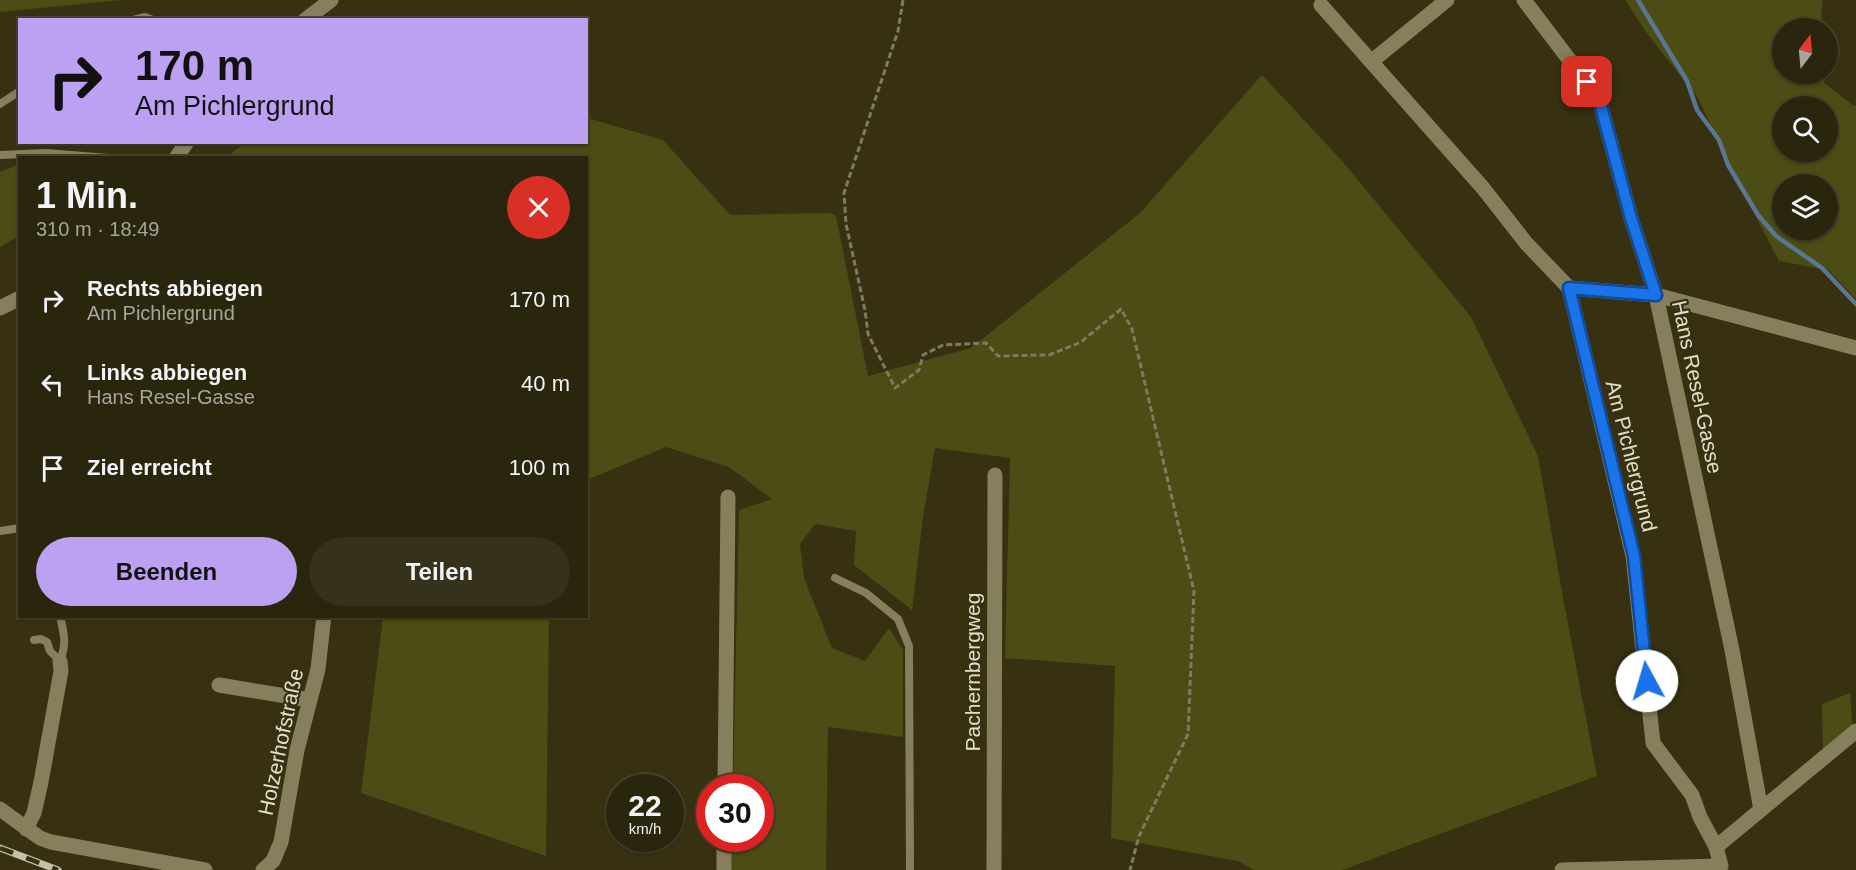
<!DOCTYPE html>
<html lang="de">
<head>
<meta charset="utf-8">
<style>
	body { margin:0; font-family:Arial,sans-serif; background:#36311b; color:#f1f3f6; height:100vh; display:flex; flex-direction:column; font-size:22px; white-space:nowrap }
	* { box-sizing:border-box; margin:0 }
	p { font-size:20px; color:#a5a59d }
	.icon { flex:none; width:33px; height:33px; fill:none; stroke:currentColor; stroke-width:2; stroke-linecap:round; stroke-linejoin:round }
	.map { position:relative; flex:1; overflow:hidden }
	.panel { position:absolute; left:18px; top:156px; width:570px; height:462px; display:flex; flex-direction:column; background:#2a250d; border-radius:0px; box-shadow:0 2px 4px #0004,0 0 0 2px #46422e }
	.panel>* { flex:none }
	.top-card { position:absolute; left:18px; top:18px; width:570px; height:126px; border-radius:0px; box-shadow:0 2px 4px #0004,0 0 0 2px #46422e; background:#bca0f2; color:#111; overflow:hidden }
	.needle { width:39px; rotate:16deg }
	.tools { position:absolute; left:1772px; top:18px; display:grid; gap:12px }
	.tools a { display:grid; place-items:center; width:66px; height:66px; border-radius:50%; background:#2a250d; box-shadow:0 2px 4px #0004,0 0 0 2px #46422e; font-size:30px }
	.speed { position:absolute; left:606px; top:774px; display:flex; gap:12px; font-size:30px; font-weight:700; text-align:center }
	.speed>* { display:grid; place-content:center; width:78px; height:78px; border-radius:50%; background:#2a250d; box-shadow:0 2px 4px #0004,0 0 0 2px #46422e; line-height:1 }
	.speed small { font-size:15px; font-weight:400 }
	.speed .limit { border:9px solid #d22; background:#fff; color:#111 }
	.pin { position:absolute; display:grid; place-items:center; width:51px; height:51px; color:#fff; margin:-26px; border-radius:12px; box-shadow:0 3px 9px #0006 }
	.me { position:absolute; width:66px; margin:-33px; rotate:354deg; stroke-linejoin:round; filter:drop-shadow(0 0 4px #0008) }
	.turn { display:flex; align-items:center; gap:21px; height:126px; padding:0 18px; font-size:27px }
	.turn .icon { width:78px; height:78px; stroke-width:2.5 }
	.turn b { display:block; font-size:42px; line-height:51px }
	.round { display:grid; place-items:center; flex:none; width:63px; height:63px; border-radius:32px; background:#36311b }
	.headline { display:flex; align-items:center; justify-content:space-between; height:102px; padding:0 18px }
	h1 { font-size:36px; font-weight:700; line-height:45px }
	.primary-button { display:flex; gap:12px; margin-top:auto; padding:12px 18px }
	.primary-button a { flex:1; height:69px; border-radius:36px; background:#bca0f2; color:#111; font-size:24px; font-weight:700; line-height:69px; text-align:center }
	.primary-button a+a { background:#36311b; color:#f1f3f6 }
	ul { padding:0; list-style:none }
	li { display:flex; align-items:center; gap:18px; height:84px; padding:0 18px }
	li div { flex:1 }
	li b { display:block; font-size:22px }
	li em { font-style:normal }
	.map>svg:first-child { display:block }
</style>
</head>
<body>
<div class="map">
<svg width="1856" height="870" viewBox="0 0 1856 870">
	<rect width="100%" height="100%" fill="#383111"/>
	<!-- green -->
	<path fill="#4b4d14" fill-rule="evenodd" d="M0 0H121L0 12Z
		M1625 0H1823L1821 17 1825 28H1782V74H1826L1824 83 1854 106 1856 105V299L1828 270 1779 261 1737 180 1697 96 1648 35ZM1827 106V152H1782V106ZM1827 184V230H1782V184Z
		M1262 75 1343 162 1471 317 1538 456 1564 603 1597 776 1342 870H1254L1238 861 1111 838 1115 666 1005 658 1010 458 935 448 923 517 912 610 854 565 856 531 815 524 800 544 804 578 832 648 865 661 889 628 903 650V737L828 727 826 870H731L732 839 760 838V788L733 787 739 510 772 499 729 467 666 447 587 480 586 158H226L243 144 249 142H586L587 118 663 140 730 215 830 213 836 216 868 376 971 348 1140 213Z
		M19 164V236L0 247V172Z
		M383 617H549L546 856 361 793Z
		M1850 693 1853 731 1823 753 1822 704Z"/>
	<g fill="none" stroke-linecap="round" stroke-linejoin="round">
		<!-- stream -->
		<path stroke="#597692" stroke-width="4.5" d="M1638 0 1687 81 1697 110 1719 140 1728 165 1758 215 1776 236 1822 268 1856 304"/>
		<!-- path -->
		<path stroke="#807a60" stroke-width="3" stroke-dasharray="6 3" stroke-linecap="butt" d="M903 0 898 31 844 193 846 224 865 310 868 334 895 388 919 370 923 355 943 345 986 343 998 356 1049 355 1081 342 1121 309 1132 329 1194 591 1188 734 1139 836 1130 870"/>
		<!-- service -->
		<path stroke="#867f5d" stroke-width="8" d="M133 20 145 17 153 20
			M0 104 20 91
			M0 155 46 153 108 158
			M0 531 20 528
			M835 578 866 593 898 619 909 646 910 870
			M34 640 41 639 47 642 50 651 60 661C67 643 64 634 60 616"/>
		<!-- minor -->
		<path stroke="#867f5d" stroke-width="15" d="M1524 0 1599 99 1631 218 1656 295 1732 650 1761 810
			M1321 5 1483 188 1526 243 1569 288 1656 295 1856 348
			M305 20 331 0
			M1372 61 1447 0
			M176 158 187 142
			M0 308 20 298
			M219 685 310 700
			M725 788 728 497
			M0 809 40 838 51 842 205 870
			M26 829 34 813 41 782 61 671 60 661
			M1716 847 1856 731
			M263 870 273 861 281 842 297 750 318 669 324 616
			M724 870V838
			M994 870 995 475
			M1562 870 1721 866 1716 847 1700 817 1692 795 1653 743 1633 556 1569 288"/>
		<!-- rail casing -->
		<g stroke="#c5c0ac" stroke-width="7">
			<path id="rail" d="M0 848 58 870"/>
		</g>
		<!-- rail -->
		<use href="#rail" stroke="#383111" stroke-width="4.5" stroke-dasharray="14" stroke-linecap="butt"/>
	</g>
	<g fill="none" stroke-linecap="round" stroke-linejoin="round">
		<!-- route casing -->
		<g stroke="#114b97" stroke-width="15">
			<path id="route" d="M1587 82 1599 99 1631 218 1656 295 1569 288 1634 556 1647 681"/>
		</g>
		<!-- route -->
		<use href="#route" stroke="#1a73e8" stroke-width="10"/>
	</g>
	<g text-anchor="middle" stroke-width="4.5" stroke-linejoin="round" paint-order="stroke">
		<!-- street labels -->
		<g font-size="21" fill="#e3dfcd" stroke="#383111">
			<text transform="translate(1697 387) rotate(78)" y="7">Hans Resel-Gasse</text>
			<text transform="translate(1631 456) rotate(76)" y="7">Am Pichlergrund</text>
			<text transform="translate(973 672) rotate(-90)" y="7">Pachernbergweg</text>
			<text transform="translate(281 742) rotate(-78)" y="7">Holzerhofstraße</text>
		</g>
	</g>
</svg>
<div class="tools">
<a><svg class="needle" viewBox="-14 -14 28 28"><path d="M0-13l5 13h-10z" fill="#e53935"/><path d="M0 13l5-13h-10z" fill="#a5a59d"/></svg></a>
<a><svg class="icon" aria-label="search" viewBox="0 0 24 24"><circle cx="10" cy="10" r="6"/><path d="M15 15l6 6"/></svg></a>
<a><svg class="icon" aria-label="layers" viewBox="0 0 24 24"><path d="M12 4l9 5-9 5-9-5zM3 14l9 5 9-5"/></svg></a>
</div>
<div class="speed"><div>22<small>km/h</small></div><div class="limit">30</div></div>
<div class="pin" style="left:1587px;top:82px;background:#d93025"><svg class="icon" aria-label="arrive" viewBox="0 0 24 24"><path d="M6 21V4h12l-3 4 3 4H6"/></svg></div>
<svg class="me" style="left:1647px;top:681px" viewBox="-20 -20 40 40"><circle r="19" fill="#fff"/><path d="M0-13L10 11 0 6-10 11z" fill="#1a73e8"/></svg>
<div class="top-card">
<div class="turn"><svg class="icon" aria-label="right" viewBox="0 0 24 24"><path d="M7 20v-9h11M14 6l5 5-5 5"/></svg><div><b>170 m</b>Am Pichlergrund</div></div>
</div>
<section class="panel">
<div class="headline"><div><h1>1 Min.</h1><p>310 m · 18:49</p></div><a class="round" style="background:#d93025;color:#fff"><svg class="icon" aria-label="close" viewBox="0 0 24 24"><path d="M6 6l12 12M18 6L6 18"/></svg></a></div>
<ul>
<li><svg class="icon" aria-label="right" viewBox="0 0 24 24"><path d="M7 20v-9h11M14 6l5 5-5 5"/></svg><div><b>Rechts abbiegen</b><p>Am Pichlergrund</p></div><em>170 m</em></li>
<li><svg class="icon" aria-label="left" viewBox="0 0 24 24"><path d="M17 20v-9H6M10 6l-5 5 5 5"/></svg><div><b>Links abbiegen</b><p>Hans Resel-Gasse</p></div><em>40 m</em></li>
<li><svg class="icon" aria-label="arrive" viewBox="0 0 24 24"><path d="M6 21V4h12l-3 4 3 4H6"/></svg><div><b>Ziel erreicht</b></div><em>100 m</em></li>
</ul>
<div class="primary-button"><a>Beenden</a><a>Teilen</a></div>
</section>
</div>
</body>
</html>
